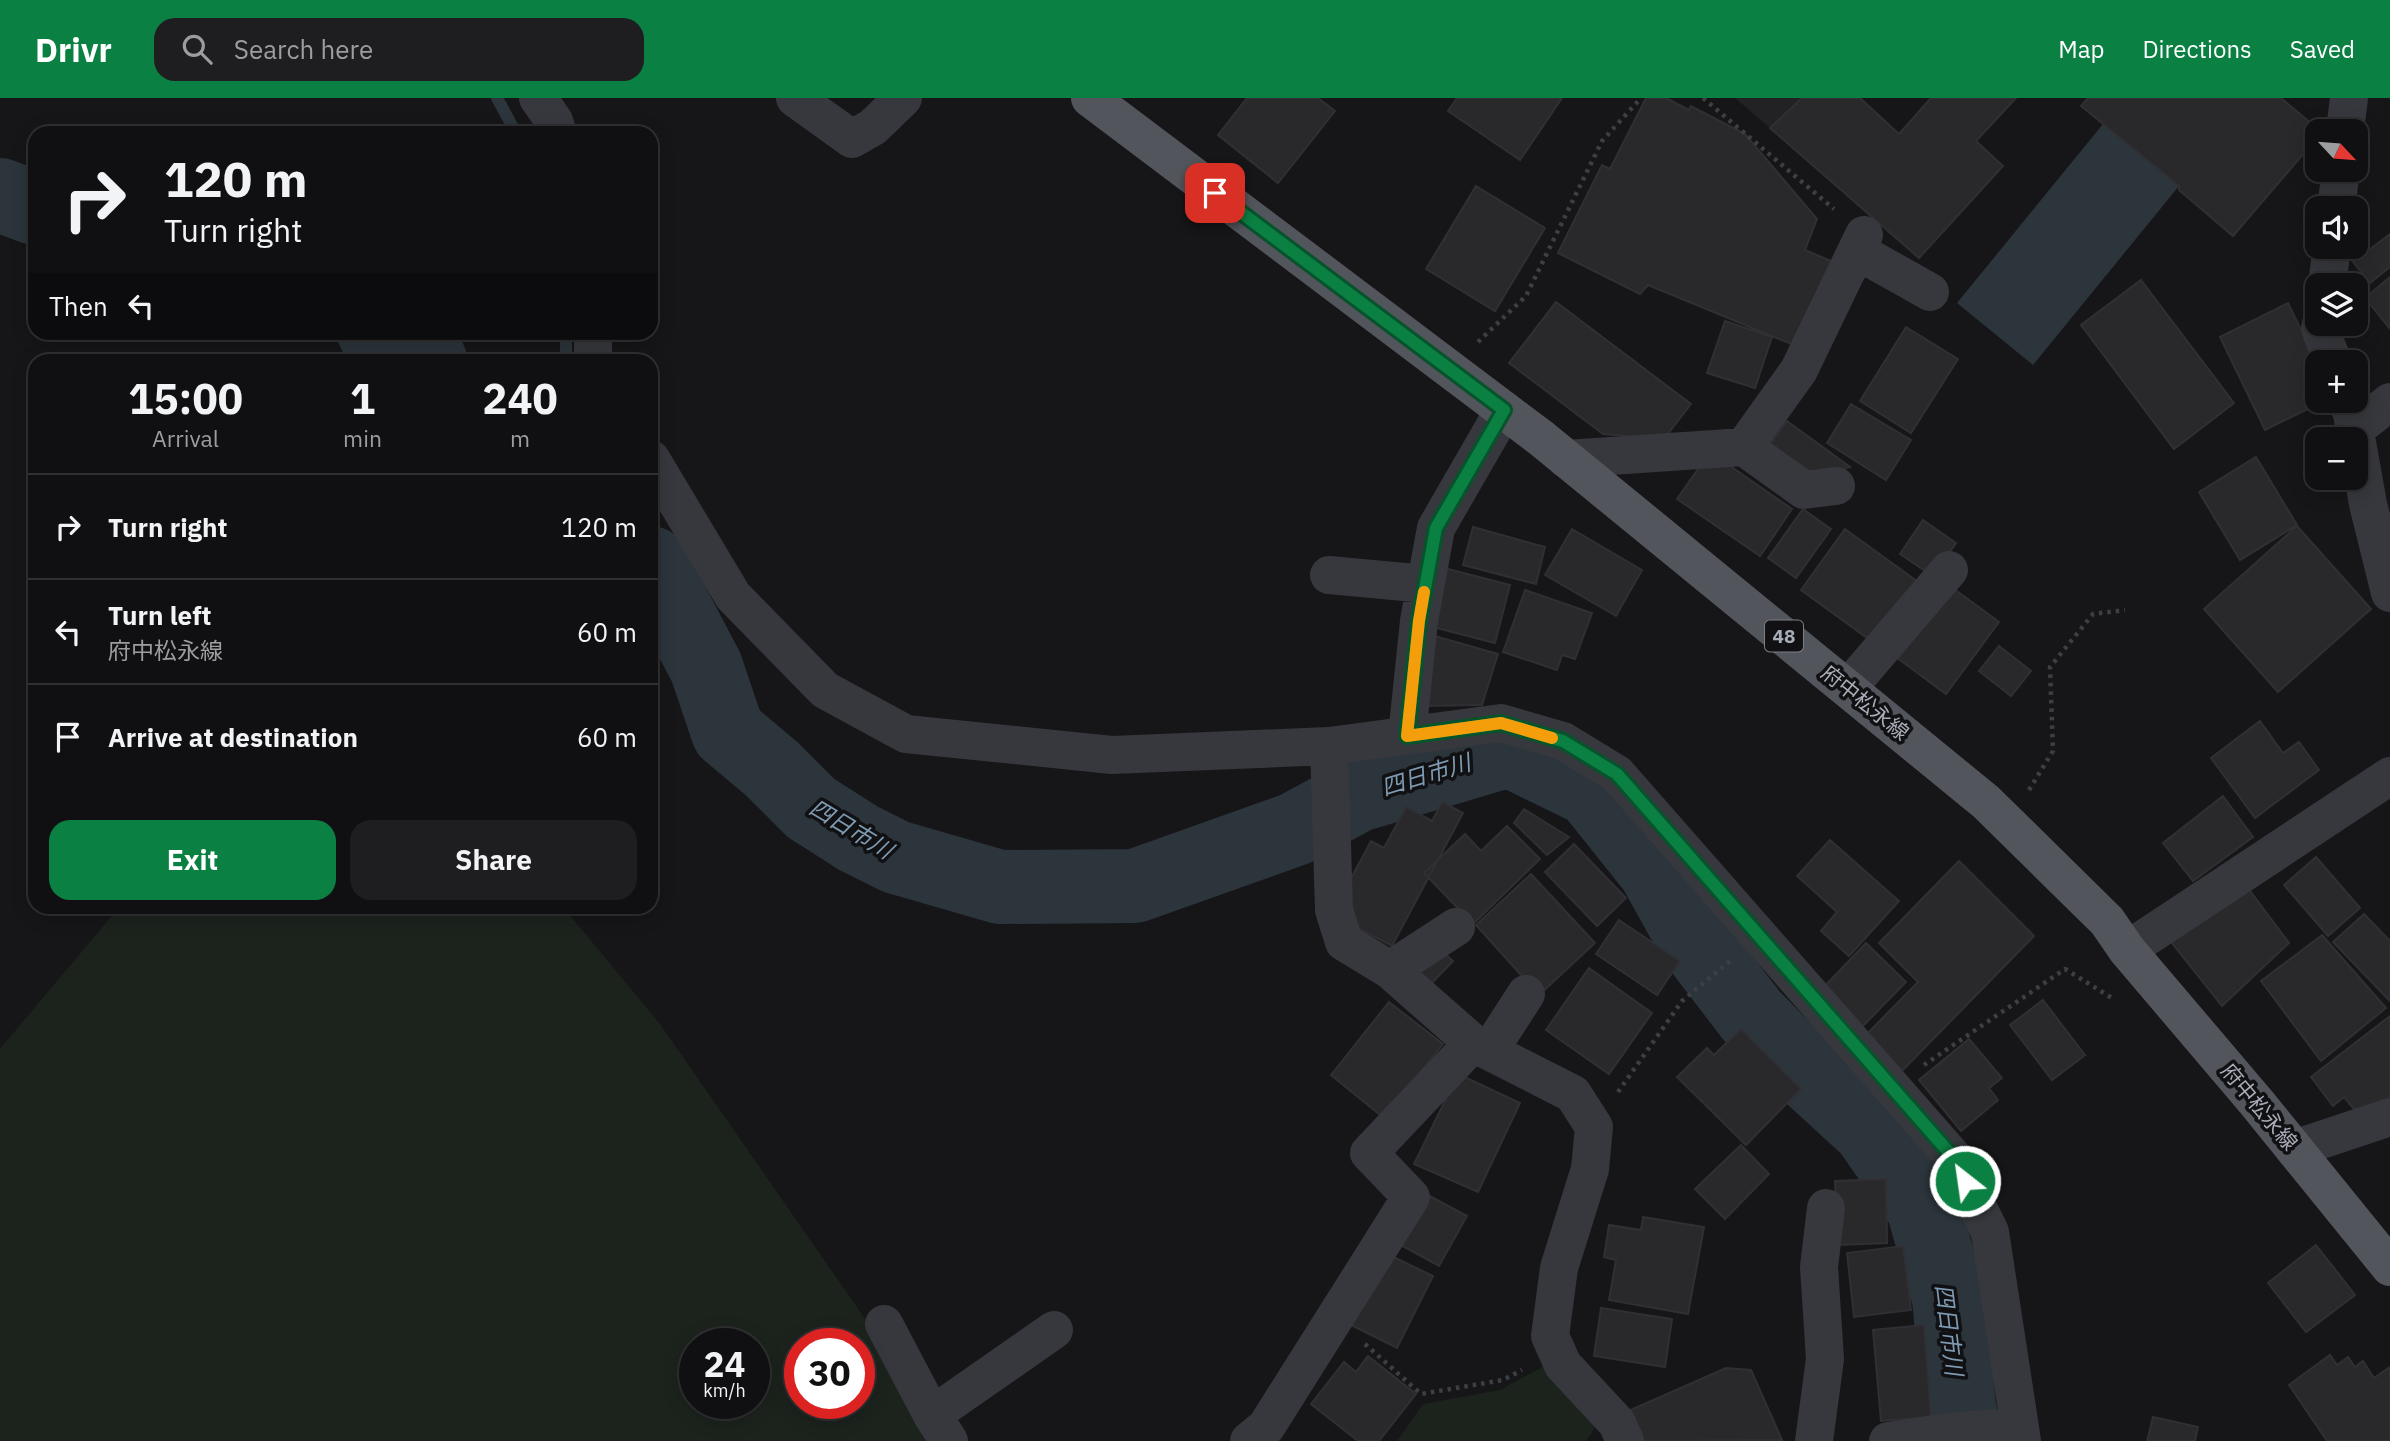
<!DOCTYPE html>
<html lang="en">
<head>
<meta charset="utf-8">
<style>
	body { margin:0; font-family:"IBM Plex Sans","Noto Sans JP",sans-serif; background:#1e1e20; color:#f1f3f6; height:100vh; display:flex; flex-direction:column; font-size:26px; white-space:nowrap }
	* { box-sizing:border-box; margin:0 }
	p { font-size:23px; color:#9c9d9f }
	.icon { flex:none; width:38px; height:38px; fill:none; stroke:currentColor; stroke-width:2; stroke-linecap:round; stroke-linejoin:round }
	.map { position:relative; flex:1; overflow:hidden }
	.side { position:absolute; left:28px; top:256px; width:630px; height:560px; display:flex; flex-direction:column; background:#101012; border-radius:21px; box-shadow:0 4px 18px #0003,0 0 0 2px #303032 }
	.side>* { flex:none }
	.top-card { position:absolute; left:28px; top:28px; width:630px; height:214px; border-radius:21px; box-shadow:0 4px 18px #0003,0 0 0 2px #303032; background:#101012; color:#f1f3f6; overflow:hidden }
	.needle { width:46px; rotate:116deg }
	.fabs { position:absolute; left:2305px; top:21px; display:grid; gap:14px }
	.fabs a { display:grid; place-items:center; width:63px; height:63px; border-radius:14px; background:#101012; box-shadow:0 4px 18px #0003,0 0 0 2px #303032; font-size:35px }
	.speed { position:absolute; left:679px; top:1230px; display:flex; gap:14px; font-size:35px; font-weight:700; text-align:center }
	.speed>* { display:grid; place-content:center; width:91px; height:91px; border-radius:50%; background:#101012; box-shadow:0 4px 18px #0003,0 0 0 2px #303032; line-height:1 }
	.speed small { font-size:18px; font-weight:400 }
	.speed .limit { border:10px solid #d22; background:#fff; color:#111 }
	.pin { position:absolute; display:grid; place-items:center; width:60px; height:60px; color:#fff; margin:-30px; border-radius:14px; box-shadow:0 4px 10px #0006 }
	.me { position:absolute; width:77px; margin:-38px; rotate:330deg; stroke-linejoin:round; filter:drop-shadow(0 0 5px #0008) }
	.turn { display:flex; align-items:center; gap:24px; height:147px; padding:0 21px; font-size:32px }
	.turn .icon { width:91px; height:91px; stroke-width:2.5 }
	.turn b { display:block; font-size:49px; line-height:60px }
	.then { display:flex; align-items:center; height:66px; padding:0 21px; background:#0003; gap:14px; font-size:26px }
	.eta { display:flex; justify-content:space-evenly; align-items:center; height:119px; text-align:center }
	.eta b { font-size:42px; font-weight:800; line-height:49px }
	.cta { display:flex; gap:14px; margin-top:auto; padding:14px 21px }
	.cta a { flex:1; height:80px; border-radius:21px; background:#0b8043; color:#fff; font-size:28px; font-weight:800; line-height:80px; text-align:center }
	.cta a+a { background:#1e1e20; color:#f1f3f6 }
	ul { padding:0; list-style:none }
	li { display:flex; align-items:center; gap:21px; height:105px; padding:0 21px; border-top:2px solid #303032 }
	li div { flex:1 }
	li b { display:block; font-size:26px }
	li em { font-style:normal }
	header { display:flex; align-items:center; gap:42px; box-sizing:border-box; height:98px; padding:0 35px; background:#0b8043; color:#fff }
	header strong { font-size:33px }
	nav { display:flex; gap:38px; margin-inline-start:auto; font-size:24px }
	.search { width:490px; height:63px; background:#1e1e20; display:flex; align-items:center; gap:18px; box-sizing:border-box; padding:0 24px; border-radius:21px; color:#9c9d9f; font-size:26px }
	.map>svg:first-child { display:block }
</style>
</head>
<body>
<header>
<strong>Drivr</strong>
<div class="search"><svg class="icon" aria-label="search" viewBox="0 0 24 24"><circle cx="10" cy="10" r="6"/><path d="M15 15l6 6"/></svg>Search here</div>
<nav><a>Map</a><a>Directions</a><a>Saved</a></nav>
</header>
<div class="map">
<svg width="2390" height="1343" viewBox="0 0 2390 1343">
	<rect width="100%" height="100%" fill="#161618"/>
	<!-- built -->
	<path fill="#222225" d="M1735 0H1802L1770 30Z"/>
	<!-- green -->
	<path fill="#1c231d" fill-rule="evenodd" d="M124 808 563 809 660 926 950 1343H0V951L115 814ZM695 1246H754V1306H695ZM800 1246H859V1306H800Z
		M1956 1067 2022 1343 1935 1336 1932 1203 1899 1114Z
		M1546 1267 1598 1325 1586 1343H1397L1423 1306 1500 1292Z"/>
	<!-- water -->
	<path fill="#2c353c" d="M2103 26 2179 88 2033 267 1957 205Z"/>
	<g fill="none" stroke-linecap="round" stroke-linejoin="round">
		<!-- stream -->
		<path stroke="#2c353c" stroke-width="12" d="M497 0 516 35
			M566 262V234"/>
		<!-- river -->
		<path stroke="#2c353c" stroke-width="74" d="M0 97 35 110
			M374 234 430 262
			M651 465 706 569 728 634 772 671 811 710 858 740 896 759 1000 789 1135 788 1295 731 1358 697 1509 652 1591 692 1655 772 1695 844 1751 917 1810 977 1869 1031 1923 1109 1949 1200 1959 1310 1967 1343"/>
	</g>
	<!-- building -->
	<path fill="#29292c" stroke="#303034" stroke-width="2" d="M1247 0H1318L1335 13 1278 85 1218 37Z
		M1457 0H1562L1520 62 1448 13Z
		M1646 0H1666L1689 12 1691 8 1745 36 1817 121 1805 152 1836 165 1801 250 1648 187 1640 196 1558 155 1602 67 1610 71Z
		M1802 0H1860L1899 36 1931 0H2016L1976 43 2003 68 1919 160 1770 30Z
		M2088 0H2281L2320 33H2317V40L2233 138 2179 92V88L2081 8Z
		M1476 88 1545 130 1495 213 1426 171Z
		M2390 136V169L2370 185 2353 164Z
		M2390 179V231L2365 200Z
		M2141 182 2234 305 2174 351 2081 227Z
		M1556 204 1691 306 1664 341 1603 336 1509 265Z
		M2288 205 2317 265V303H2324L2265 332 2220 239Z
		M1725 223 1772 239 1755 290 1707 275Z
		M1906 229 1958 261 1911 335 1860 303Z
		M1851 306 1911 342 1886 382 1827 345Z
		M1787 323 1850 369 1806 383 1765 354Z
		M1710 354 1792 411 1760 458 1677 401Z
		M2256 359 2297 427 2240 462 2199 394Z
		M1803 411 1831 431 1796 480 1768 460Z
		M1923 422 1956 445 1933 478 1900 456Z
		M2297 428 2371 511 2278 594 2204 511Z
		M1473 429 1545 449 1536 486 1463 467Z
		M1572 431 1642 472 1616 518 1545 477Z
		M1845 431 1918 484 1874 545 1801 492Z
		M1444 470 1510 487 1495 545 1429 528Z
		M1950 488 1999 524 1946 596 1896 559Z
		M1525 492 1592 515 1575 561 1562 557 1557 572 1503 554Z
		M1431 537 1498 556 1482 607 1420 608Z
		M1999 548 2031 573 2011 598 1979 573Z
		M2260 623 2283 655 2299 644 2319 672 2255 720 2211 660Z
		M2223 698 2253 739 2193 783 2163 745Z
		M1442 704 1463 715 1392 848 1354 828 1341 799 1371 743 1384 750 1406 709 1432 723Z
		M1524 711 1569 739 1547 757 1514 725Z
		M1507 728 1540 761 1473 826 1424 775 1465 736 1481 753Z
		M1830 742 1899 803 1849 858 1821 833 1837 814 1797 778Z
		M1574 746 1626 800 1597 828 1545 774Z
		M2316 759 2360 810 2328 838 2284 787Z
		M1959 763 2034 838 1898 977 1862 941 1918 884 1879 845Z
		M1531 776 1595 845 1539 897 1476 827Z
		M2239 778 2289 845 2222 908 2160 830Z
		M2364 816 2390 843V903L2333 844Z
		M1619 822 1680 863 1657 897 1596 856Z
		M2322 837 2386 910 2321 963 2261 883Z
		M1866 845 1906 884 1859 932 1820 893Z
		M1441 852 1453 863 1429 888 1417 877Z
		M1589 870 1652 915 1609 976 1546 932Z
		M2043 902 2085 957 2052 982 2010 927Z
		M1389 904 1443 946 1384 1020 1331 977Z
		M2390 918V1001L2363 1022 2344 999 2333 1008 2311 979Z
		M1741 931 1801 991 1746 1047 1677 979 1707 950 1714 957Z
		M1969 941 2002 980 1989 990 1998 1002 1961 1033 1919 982Z
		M1458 976 1520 1005 1478 1094 1414 1066Z
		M1741 1047 1769 1076 1725 1121 1695 1091Z
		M1886 1081 1887 1145 1837 1147 1835 1083Z
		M1424 1095 1467 1118 1439 1168 1397 1145Z
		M1643 1119 1704 1129 1688 1216 1609 1202 1616 1162 1604 1159 1609 1127 1641 1132Z
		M2316 1147 2355 1197 2306 1234 2268 1185Z
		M1903 1148 1911 1212 1854 1219 1847 1155Z
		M1387 1156 1433 1178 1397 1250 1351 1227Z
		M1601 1210 1672 1221 1665 1269 1594 1258Z
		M1924 1227 1931 1319 1881 1323 1873 1232Z
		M2330 1257 2337 1267 2348 1259 2355 1269 2363 1263 2374 1280 2390 1269V1343H2327L2289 1287Z
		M1368 1258 1416 1296 1379 1343H1358L1311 1306 1344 1264 1356 1274Z
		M1726 1270 1751 1272 1782 1342 1638 1343 1626 1314Z
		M2153 1319 2198 1329 2195 1343H2147Z"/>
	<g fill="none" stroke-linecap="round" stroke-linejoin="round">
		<!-- path -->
		<path stroke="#3d3f44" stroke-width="4.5" stroke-dasharray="3.5 5" stroke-linecap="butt" d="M1703 0 1834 111
			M1478 244 1526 198 1602 43 1641 0
			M2029 692 2053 653 2050 569 2093 516 2125 512
			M1924 967 2065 871 2112 900
			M1618 994 1682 903 1730 863
			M1365 1246 1421 1296 1503 1282 1522 1272"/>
		<!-- minor -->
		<path stroke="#37383d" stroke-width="38" d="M538 0 554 23 558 35
			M795 0 852 41 873 29 903 0
			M2345 33 2349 0
			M2336 110 2341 72
			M1857 153 1930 194
			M2327 187 2332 149
			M2321 226 2320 231 2333 264
			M593 262V234
			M2347 303 2352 316 2368 406 2390 495
			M2354 332 2390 304
			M1744 349 1804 392 1836 388
			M651 361 733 498 825 592 906 636 1112 657 1329 648 1501 625 1563 643 1617 676 1953 1059 1990 1134 2022 1343
			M1566 361 1744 349 1799 272 1864 137
			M1329 477 1426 486
			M1848 590 1949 472
			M1407 638 1419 523 1436 430 1504 312
			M1329 648 1334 812 1344 844 1390 872 1473 945 1573 996 1594 1029 1590 1071 1559 1170 1550 1238 1563 1267 1617 1325 1625 1343
			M2127 852 2390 678
			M1390 872 1456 829
			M1489 953 1526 896
			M2294 1051 2390 1019
			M884 1226 932 1317 949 1343
			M932 1317 1054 1232
			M1249 1343 1266 1329 1411 1099 1369 1055 1473 945
			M1814 1343 1825 1261 1819 1169 1826 1110
			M1888 1343 1955 1333 2020 1329"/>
		<!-- major -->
		<path stroke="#53555c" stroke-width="38" d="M1090 0 1541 340 1986 704 2107 823 2127 852 2257 1005 2390 1169"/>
	</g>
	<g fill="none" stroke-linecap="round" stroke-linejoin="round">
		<!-- route casing -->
		<g stroke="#07532c" stroke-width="18">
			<path id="route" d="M1215 95 1504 312 1436 430 1419 523 1407 638 1501 625 1563 643 1617 676 1953 1059 1965 1083"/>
		</g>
		<!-- route -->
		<use href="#route" stroke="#0b8043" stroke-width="12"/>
		<!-- slow -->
		<path stroke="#f59e0b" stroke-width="12" d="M1424 494 1419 523 1407 638 1501 625 1552 640"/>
	</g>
	<g text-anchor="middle" stroke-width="7" stroke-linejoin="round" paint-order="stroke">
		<!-- shield labels -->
		<rect fill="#111113" stroke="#7b7e86" stroke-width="2" x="1765" y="522.5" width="38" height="31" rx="5"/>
		<g font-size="19" font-weight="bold" fill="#a8adb8">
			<text x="1784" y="545">48</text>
		</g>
		<!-- street labels -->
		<g font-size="21" fill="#a8adb8" stroke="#111113">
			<text transform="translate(1865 605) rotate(39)" y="7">府中松永線</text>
			<text transform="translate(2259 1009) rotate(50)" y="7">府中松永線</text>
		</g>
		<!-- water labels -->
		<g font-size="23" font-style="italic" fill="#7f9bb3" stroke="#111113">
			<text transform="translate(1426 677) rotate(-17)" y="8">四日市川</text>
			<text transform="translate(851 731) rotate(31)" y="8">四日市川</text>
			<text transform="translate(1949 1232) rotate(83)" y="8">四日市川</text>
		</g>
	</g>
</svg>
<div class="fabs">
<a><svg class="needle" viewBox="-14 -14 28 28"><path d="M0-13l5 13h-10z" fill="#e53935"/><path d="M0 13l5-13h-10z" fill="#9c9d9f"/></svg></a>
<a><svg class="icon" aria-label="sound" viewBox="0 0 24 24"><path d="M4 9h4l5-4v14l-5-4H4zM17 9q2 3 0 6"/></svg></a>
<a><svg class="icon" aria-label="layers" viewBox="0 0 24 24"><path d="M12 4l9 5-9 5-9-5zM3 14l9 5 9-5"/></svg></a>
<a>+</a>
<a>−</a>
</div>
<div class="speed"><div>24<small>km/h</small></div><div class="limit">30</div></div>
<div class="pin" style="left:1215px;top:95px;background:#d93025"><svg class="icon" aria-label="arrive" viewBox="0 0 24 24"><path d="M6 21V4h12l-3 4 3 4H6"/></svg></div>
<svg class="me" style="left:1965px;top:1083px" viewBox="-20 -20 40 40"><circle r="17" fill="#0b8043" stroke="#fff" stroke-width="3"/><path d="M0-11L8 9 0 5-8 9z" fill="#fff"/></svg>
<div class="top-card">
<div class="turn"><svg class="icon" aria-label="right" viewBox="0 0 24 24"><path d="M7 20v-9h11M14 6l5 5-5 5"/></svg><div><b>120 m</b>Turn right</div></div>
<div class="then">Then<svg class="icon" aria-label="left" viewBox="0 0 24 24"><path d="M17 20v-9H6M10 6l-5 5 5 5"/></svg></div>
</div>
<section class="side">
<div class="eta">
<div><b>15:00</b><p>Arrival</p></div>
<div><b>1</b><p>min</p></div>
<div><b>240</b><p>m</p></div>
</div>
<ul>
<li><svg class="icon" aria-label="right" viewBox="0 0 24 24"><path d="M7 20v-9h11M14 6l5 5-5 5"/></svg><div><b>Turn right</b></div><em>120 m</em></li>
<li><svg class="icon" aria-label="left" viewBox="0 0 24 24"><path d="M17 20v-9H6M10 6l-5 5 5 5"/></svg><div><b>Turn left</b><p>府中松永線</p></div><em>60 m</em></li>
<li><svg class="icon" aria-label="arrive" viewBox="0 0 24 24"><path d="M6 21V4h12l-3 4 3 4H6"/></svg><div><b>Arrive at destination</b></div><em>60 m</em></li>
</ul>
<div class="cta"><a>Exit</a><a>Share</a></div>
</section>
</div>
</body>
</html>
